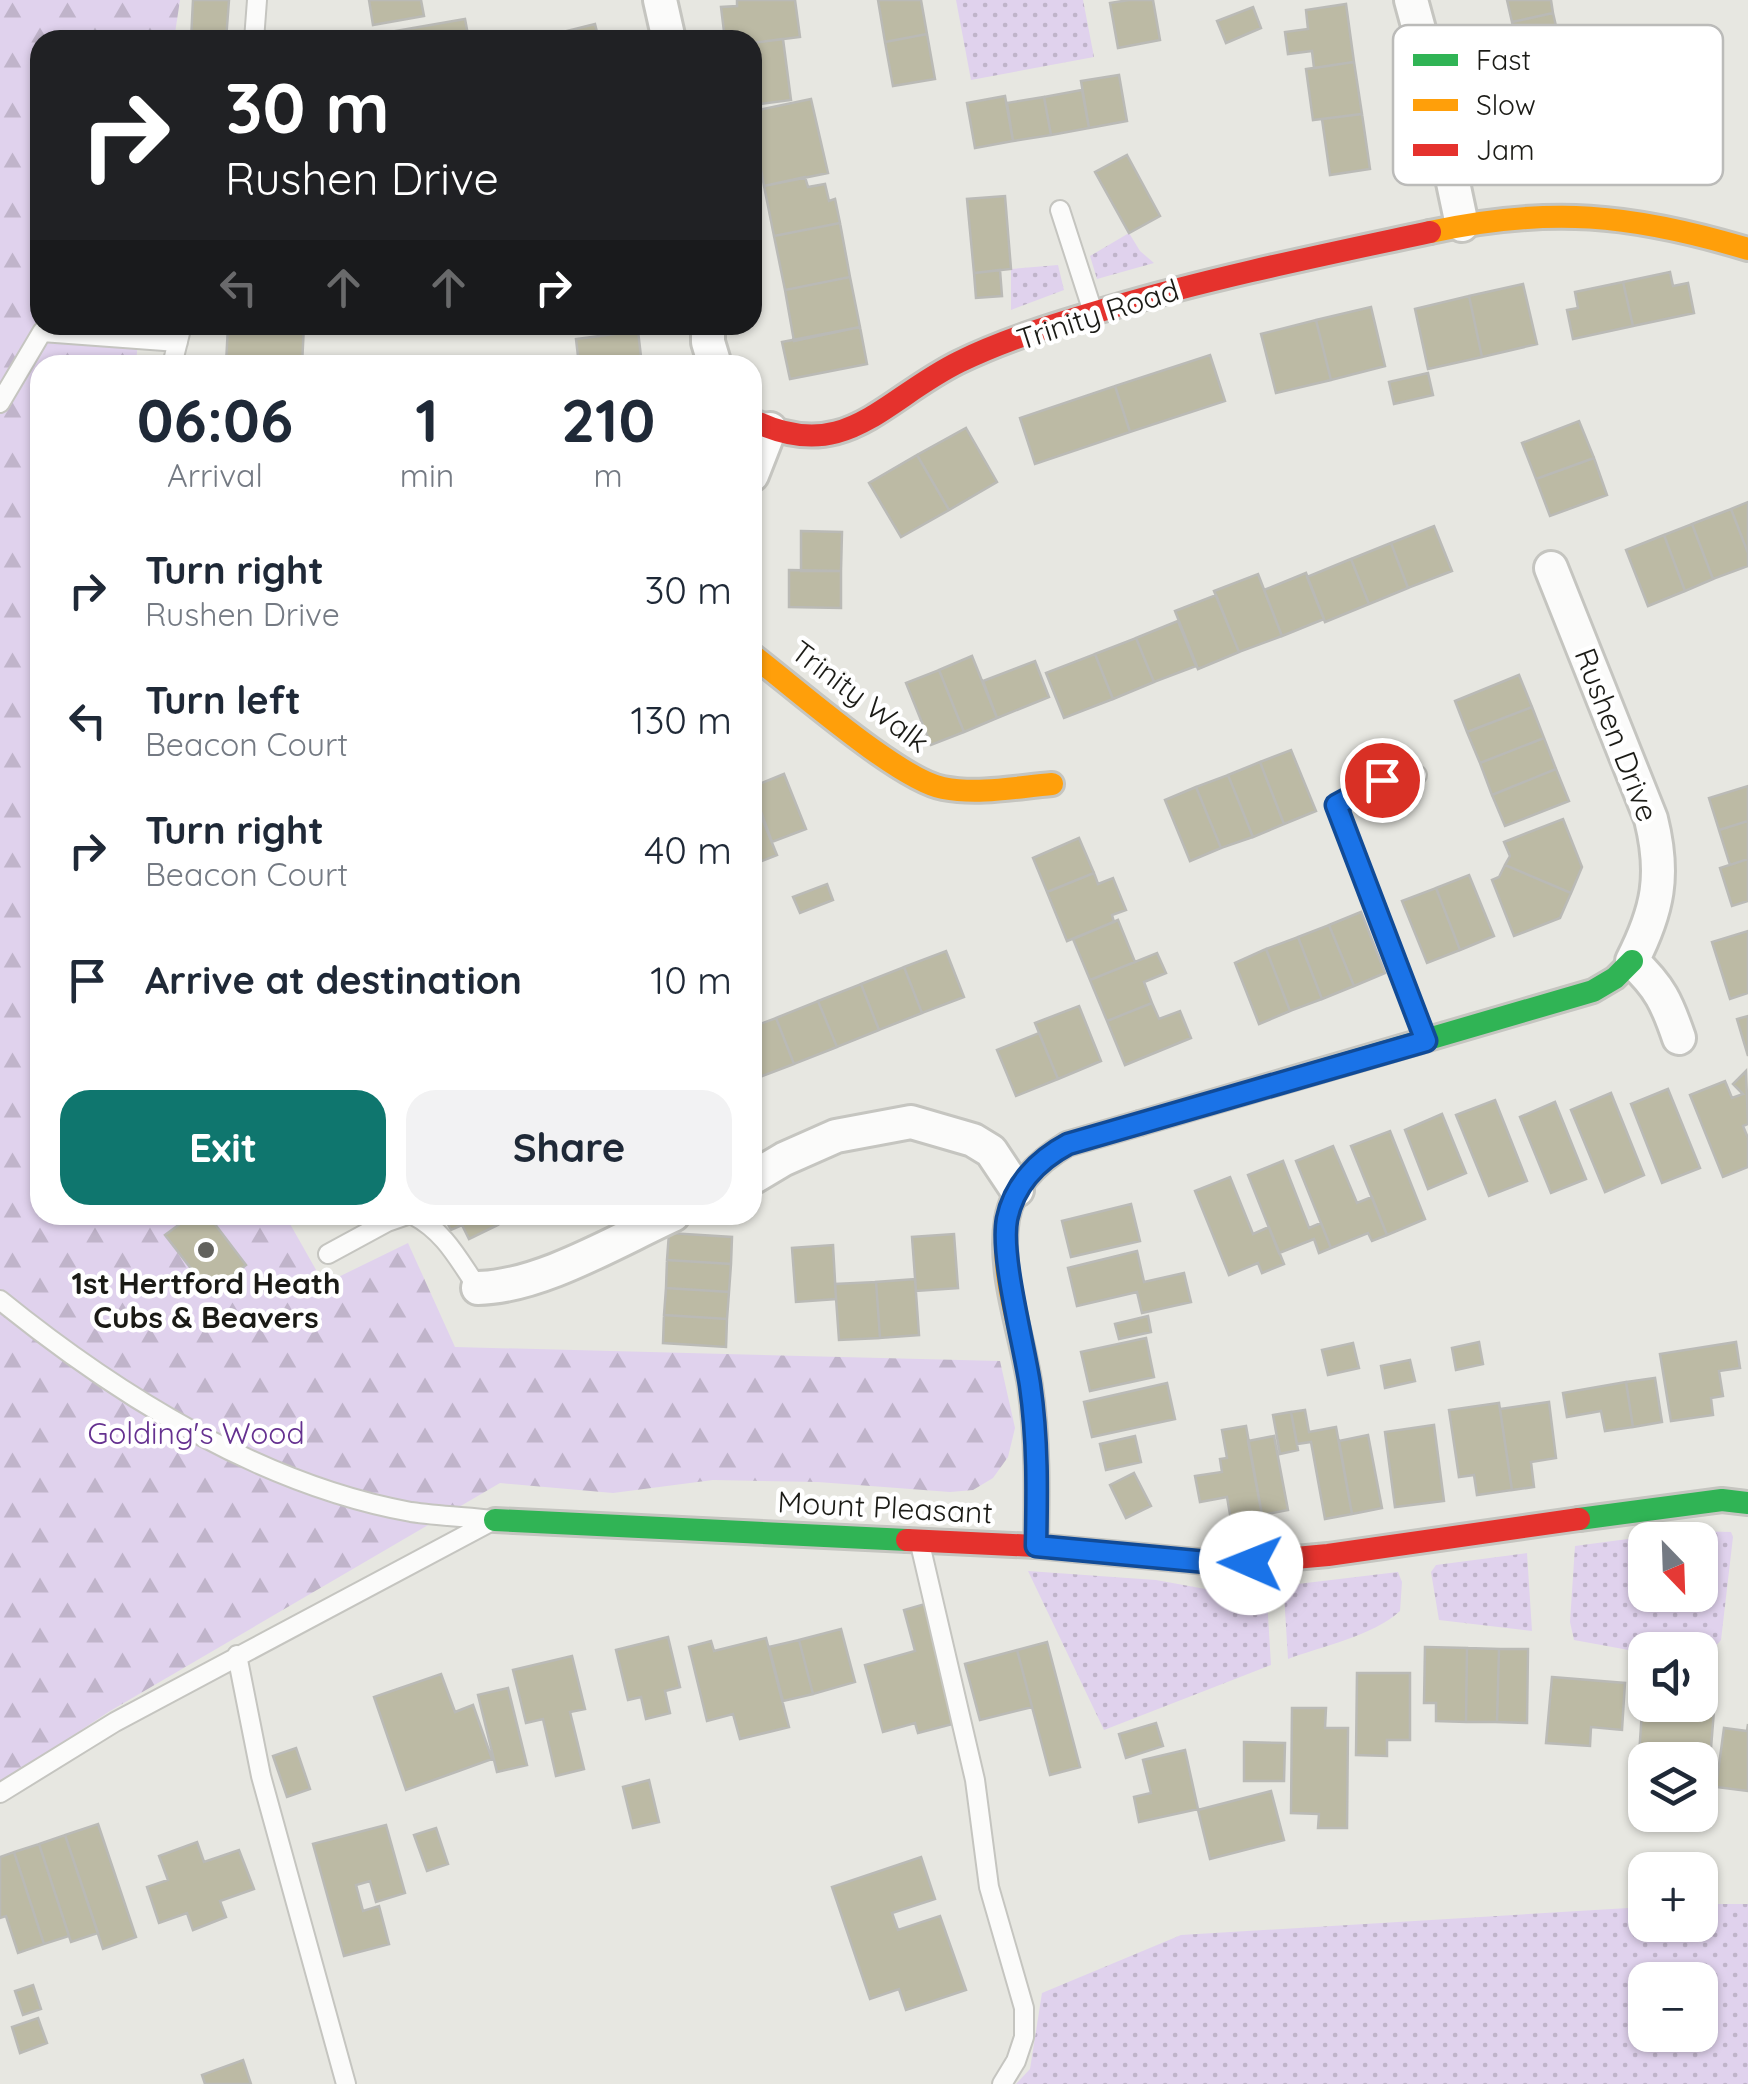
<!DOCTYPE html>
<html lang="en">
<head>
<meta charset="utf-8">
<style>
	body { margin:0; font-family:Quicksand,sans-serif; background:#f2f2f3; color:#1f2937; height:100vh; display:flex; flex-direction:column; font-size:38px; white-space:nowrap }
	* { box-sizing:border-box; margin:0 }
	p { font-size:32px; color:#747a83 }
	.icon { flex:none; width:55px; height:55px; fill:none; stroke:currentColor; stroke-width:2; stroke-linecap:round; stroke-linejoin:round }
	.map { position:relative; flex:1; overflow:hidden }
	.drawer { position:absolute; left:30px; top:355px; width:732px; height:870px; display:flex; flex-direction:column; background:#fff; border-radius:30px; box-shadow:0 2px 8px #0004 }
	.drawer>* { flex:none }
	.hud { position:absolute; left:30px; top:30px; width:732px; height:305px; border-radius:30px; box-shadow:0 2px 8px #0004; background:#202124; color:#fff; overflow:hidden }
	.needle { width:65px; rotate:157deg }
	.controls { position:absolute; left:1628px; top:1522px; display:grid; gap:20px }
	.controls a { display:grid; place-items:center; width:90px; height:90px; border-radius:20px; background:#fff; box-shadow:0 2px 8px #0004; font-size:50px }
	.pin { position:absolute; display:grid; place-items:center; width:85px; height:85px; color:#fff; margin:-42px; border:5px solid #fff; border-radius:50%; box-shadow:0 2px 10px #0007 }
	.me { position:absolute; width:110px; margin:-55px; rotate:271deg; stroke-linejoin:round; filter:drop-shadow(0 0 8px #0008) }
	.turn { display:flex; align-items:center; gap:35px; height:210px; padding:0 30px; font-size:45px }
	.turn .icon { width:130px; height:130px; stroke-width:2.5 }
	.turn b { display:block; font-size:70px; line-height:85px }
	.lanes { display:flex; align-items:center; height:95px; padding:0 30px; background:#0003; justify-content:center; gap:50px; direction:ltr }
	.lanes .off { opacity:.35 }
	.eta { display:flex; justify-content:space-evenly; align-items:center; height:170px; text-align:center }
	.eta b { font-size:60px; font-weight:700; line-height:70px }
	.cta { display:flex; gap:20px; margin-top:auto; padding:20px 30px }
	.cta a { flex:1; height:115px; border-radius:30px; background:#0f766e; color:#fff; font-size:40px; font-weight:700; line-height:115px; text-align:center }
	.cta a+a { background:#f2f2f3; color:#1f2937 }
	ul { padding:0; list-style:none }
	li { display:flex; align-items:center; gap:30px; height:130px; padding:0 30px }
	li div { flex:1 }
	li b { display:block; font-size:38px }
	li em { font-style:normal }
	.map>svg:first-child { display:block }
</style>
</head>
<body>
<div class="map">
<svg width="1748" height="2084" viewBox="0 0 1748 2084">
	<defs>
		<pattern id="grass-dots" width="8" height="8" patternUnits="userSpaceOnUse" patternTransform="scale(2.5)"><rect width="8" height="8" fill="#e0d2ed"/><path d="M2 2h.1M6 6h.1" fill="none" stroke="#c0b4ca" stroke-width="1.8" stroke-linecap="round"/></pattern>
		<pattern id="forest-firs" width="22" height="20" patternUnits="userSpaceOnUse" patternTransform="scale(2.5)"><rect width="22" height="20" fill="#e0d2ed"/><path d="M5 1l3.5 6h-7zM16 11l3.5 6h-7z" fill="#c0b4ca"/></pattern>
	</defs>
	<rect width="100%" height="100%" fill="#e7e7e1"/>
	<!-- grass -->
	<path fill="url(#grass-dots)" fill-rule="evenodd" d="M956 0H1083L1094 57 971 80Z
		M1129 233 1140 251 1154 263 1097 279 1090 256Z
		M1058 265 1064 290 1011 310V269Z
		M1688 1531 1731 1532 1733 1537 1721 1640 1708 1655 1700 1659V1650H1645V1653L1574 1640 1570 1622 1575 1546ZM1700 1540V1595H1645V1540Z
		M1527 1553 1532 1631 1439 1620 1431 1572 1436 1565Z
		M1028 1571 1156 1580 1211 1590 1262 1589 1267 1599 1271 1665 1104 1730Z
		M1398 1572 1402 1582 1400 1611C1373 1636 1322 1646 1288 1659L1284 1594 1289 1585Z
		M1700 1904H1748V2084H1016L1030 2069 1042 1993 1181 1935 1645 1907V1925H1700ZM1645 1980H1700V2035H1645Z"/>
	<!-- forest -->
	<path fill="url(#forest-firs)" d="M0 0H180L174 40H40V325H139L136 365H40V1066L30 1133 40 1150V1215H285L324 1284 408 1243 455 1347 1000 1361 1015 1428 1008 1457 993 1478 973 1490 950 1492 818 1482 713 1480 613 1493 500 1483 110 1711 0 1784Z"/>
	<!-- building -->
	<path fill="#bcbaa4" stroke="#babab6" stroke-width="2.5" d="M193 0H229L226 40H191Z
		M369 0H421L424 16 373 25Z
		M737 0H795L800 37 752 43V40H725L721 7 737 6Z
		M878 0H921L927 34 885 42Z
		M1129 0H1153L1160 40 1118 48 1110 3Z
		M1507 0H1551L1553 13 1512 22Z
		M1346 4 1354 62 1314 68 1312 51 1288 54 1285 32 1308 29 1306 10Z
		M1253 7 1261 28 1226 43 1217 21Z
		M1553 13 1565 65 1524 74 1512 22Z
		M465 19 469 40H344Z
		M595 24 599 40H604H552L551 35Z
		M927 34 935 79 893 86 885 42Z
		M783 39 791 100 752 105V43Z
		M1354 62 1362 114 1313 120 1306 69Z
		M1119 75 1127 121 1089 128 1081 81Z
		M1082 90 1089 128 1051 135 1044 97Z
		M1005 96 1013 141 975 148 967 103Z
		M1044 97 1051 135 1013 141 1007 103Z
		M811 99 828 173 764 186 754 132 758 131 754 111Z
		M1362 114 1370 169 1330 175 1322 119Z
		M1127 155 1160 216 1129 233 1095 172Z
		M805 177 808 187 825 184 829 201 835 199 840 223 774 236 764 186Z
		M1005 196 1011 269 974 273 967 199Z
		M840 223 850 277 785 290 774 236Z
		M1000 270 1002 296 976 298 974 273Z
		M1670 272 1673 286 1688 283 1694 313 1633 326 1623 282Z
		M850 277 860 327 794 341 785 290Z
		M1623 282 1633 326 1573 339 1567 310 1578 308 1575 292Z
		M1523 284 1537 344 1482 357 1469 296Z
		M1469 296 1482 357 1428 369 1415 309Z
		M1371 307 1385 366 1331 380 1316 320Z
		M1316 320 1331 380 1276 393 1261 334Z
		M304 325 302 365 226 364 228 326Z
		M860 327 867 364 790 379 782 342Z
		M638 331 642 365H579L576 339Z
		M1210 355 1225 401 1130 432 1115 386Z
		M1428 373 1433 395 1394 404 1389 382Z
		M1115 386 1130 432 1035 464 1020 418Z
		M1579 421 1594 458 1536 479 1522 443Z
		M966 428 997 482 949 510 917 455Z
		M917 455 949 510 901 537 869 483Z
		M1594 458 1607 495 1550 516 1536 479Z
		M1748 502V553L1731 509Z
		M1731 509 1748 553V566L1713 579 1692 524Z
		M1692 524 1713 579 1685 591 1664 535Z
		M1434 526 1452 571 1408 588 1391 543Z
		M801 531 842 532 841 571H801Z
		M1664 535 1685 591 1648 606 1626 550Z
		M1391 543 1408 588 1369 604 1351 559Z
		M1351 559 1369 604 1325 622 1307 577Z
		M789 570 841 571V608L789 607Z
		M1306 573 1324 619 1282 636 1264 590Z
		M1258 574 1282 636 1239 652 1214 591Z
		M1216 595 1239 652 1198 669 1175 611Z
		M1178 621 1196 666 1154 682 1136 638Z
		M1136 638 1154 682 1113 699 1095 654Z
		M1095 654 1113 699 1064 718 1046 673Z
		M972 656 997 718 964 732 939 670Z
		M1035 661 1049 697 997 718 983 681Z
		M939 670 964 732 931 745 906 683Z
		M1519 675 1532 707 1467 732 1455 701Z
		M1532 707 1544 738 1480 763 1467 732Z
		M1544 738 1556 769 1492 795 1480 763Z
		M1291 750 1316 811 1284 824 1260 762Z
		M1260 762 1284 824 1253 837 1228 775Z
		M1556 769 1569 801 1505 826 1492 795Z
		M784 774 806 829 772 842 752 787Z
		M1228 775 1253 837 1221 848 1196 787Z
		M1748 786V821L1719 830 1709 798Z
		M1196 787 1221 848 1190 861 1165 800Z
		M752 794 777 855 752 865Z
		M1563 819 1582 867 1571 893 1505 865 1510 856 1504 842Z
		M1748 821V859L1730 865 1719 830Z
		M1079 838 1094 873 1047 892 1033 858Z
		M1748 859V901L1732 906 1720 868Z
		M1505 865 1571 893 1560 918 1514 936 1492 880 1499 877Z
		M1094 873 1098 884 1113 878 1126 910 1112 915 1114 922 1067 941 1047 892Z
		M1469 875 1494 936 1460 950 1436 888Z
		M827 884 833 900 800 913 793 897Z
		M1436 888 1460 950 1427 963 1402 901Z
		M1361 912 1385 973 1354 986 1329 925Z
		M1118 920 1135 962 1090 980 1073 939Z
		M1329 925 1354 986 1322 999 1298 937Z
		M1748 931V993L1730 999 1712 942Z
		M1298 937 1322 999 1290 1011 1266 949Z
		M1266 949 1290 1011 1259 1024 1235 963Z
		M946 951 964 997 922 1013 904 967Z
		M1157 953 1166 973 1144 982 1152 1003 1107 1021 1090 980Z
		M904 967 922 1013 879 1030 861 984Z
		M861 984 879 1030 837 1047 818 1001Z
		M818 1001 837 1047 794 1064 776 1018Z
		M1152 1003 1159 1019 1180 1011 1191 1038 1125 1065 1107 1021Z
		M1079 1006 1101 1061 1058 1079 1035 1023Z
		M1748 1016V1056L1737 1019Z
		M776 1018 794 1064 752 1080V1027Z
		M1039 1033 1058 1079 1016 1096 997 1050Z
		M1746 1071 1748 1124 1743 1126 1748 1138V1167L1723 1177 1690 1095 1725 1081 1732 1098 1743 1094 1733 1084Z
		M1668 1089 1700 1168 1662 1183 1631 1104Z
		M1611 1093 1644 1175 1605 1192 1571 1110Z
		M1495 1100 1527 1181 1489 1196 1456 1115Z
		M1555 1102 1586 1179 1551 1193 1520 1117Z
		M1442 1114 1466 1173 1428 1189 1405 1130Z
		M1390 1131 1425 1219 1387 1235 1351 1146Z
		M1333 1146 1357 1203 1372 1197 1387 1235 1372 1241 1368 1233 1331 1248 1296 1161Z
		M1283 1161 1309 1228 1321 1223 1331 1248 1319 1253 1314 1239 1279 1253 1248 1175Z
		M1230 1177 1253 1234 1269 1227 1284 1264 1262 1273 1258 1263 1229 1275 1195 1191Z
		M1131 1204 1140 1241 1071 1257 1062 1221Z
		M192 1215H208L246 1265 210 1293 165 1235Z
		M443 1215H493L498 1225 469 1239 462 1225 451 1230Z
		M669 1233 732 1237 731 1264 667 1260Z
		M954 1234 958 1288 916 1291 912 1237Z
		M833 1245 836 1299 796 1302 792 1248Z
		M1137 1251 1144 1282 1184 1273 1191 1302 1142 1313 1137 1292 1077 1306 1068 1268Z
		M667 1260 731 1264 729 1292 666 1288Z
		M915 1279 919 1335 880 1338 876 1282Z
		M876 1282 880 1338 839 1340 835 1284Z
		M666 1288 729 1292 727 1319 664 1315Z
		M664 1315 727 1319 726 1347 663 1343Z
		M1148 1316 1151 1332 1119 1339 1115 1324Z
		M1146 1338 1154 1377 1090 1391 1081 1352Z
		M1479 1342 1483 1364 1456 1370 1452 1348Z
		M1736 1342 1740 1368 1719 1371 1723 1396 1711 1398 1713 1415 1671 1421 1660 1354Z
		M1353 1343 1359 1368 1328 1375 1322 1350Z
		M1410 1360 1415 1381 1385 1388 1381 1366Z
		M1655 1378 1662 1422 1633 1427 1626 1382Z
		M1626 1382 1633 1427 1605 1431 1601 1411 1567 1417 1563 1393Z
		M1167 1383 1175 1419 1092 1437 1084 1402Z
		M1549 1402 1556 1458 1531 1462 1534 1487 1512 1490 1500 1409Z
		M1499 1403 1512 1490 1477 1495 1474 1475 1459 1477 1449 1410Z
		M1305 1410 1309 1432 1336 1427 1352 1514 1325 1519 1311 1442 1297 1444 1291 1412Z
		M1291 1412 1298 1450 1280 1454 1273 1415Z
		M1434 1425 1444 1501 1395 1507 1385 1432Z
		M1246 1426 1262 1515 1231 1520 1227 1497 1200 1502 1195 1476 1222 1472 1220 1459 1227 1458 1222 1430Z
		M1368 1435 1382 1508 1352 1514 1339 1441Z
		M1135 1436 1141 1462 1106 1470 1100 1444Z
		M1274 1436 1288 1510 1262 1515 1248 1441Z
		M1134 1473 1151 1506 1126 1518 1110 1485Z
		M925 1604 956 1723 918 1733 915 1723 883 1732 865 1665 915 1651 904 1610Z
		M841 1629 855 1682 813 1694 799 1640Z
		M668 1637 680 1687 665 1691 670 1713 646 1719 641 1697 628 1700 616 1650Z
		M766 1638 789 1727 740 1739 733 1714 707 1721 689 1647 711 1641 714 1651Z
		M799 1640 813 1694 783 1701 769 1647Z
		M1047 1642 1080 1767 1050 1775 1017 1650Z
		M1425 1647 1467 1648 1466 1722 1436 1721V1703H1424Z
		M1467 1648 1499 1649 1497 1722H1466Z
		M1499 1649H1528L1527 1723 1497 1722Z
		M1017 1650 1032 1707 980 1720 965 1664Z
		M572 1656 585 1709 570 1712 584 1769 556 1776 543 1719 526 1723 513 1670Z
		M1357 1673H1410V1740H1387V1756L1356 1755Z
		M441 1674 455 1712 473 1705 492 1759 406 1790 374 1697Z
		M1552 1677 1625 1683 1622 1730 1591 1727 1590 1746 1546 1743Z
		M1700 1684 1716 1685 1710 1761 1639 1756 1642 1710 1688 1714 1689 1705H1700Z
		M508 1688 527 1765 497 1772 478 1695Z
		M1292 1708H1326L1325 1728H1348L1347 1828H1318L1319 1814 1291 1813Z
		M1156 1723 1163 1746 1126 1758 1119 1734Z
		M1748 1724V1791L1716 1787 1724 1728 1747 1731Z
		M1244 1742 1285 1743 1284 1781H1244Z
		M296 1748 310 1789 287 1797 273 1756Z
		M1185 1750 1198 1809 1139 1822 1134 1797 1151 1793 1143 1760Z
		M649 1780 659 1822 633 1828 623 1787Z
		M1271 1791 1284 1840 1210 1859 1198 1810Z
		M98 1824 136 1937 103 1949 65 1835Z
		M386 1825 405 1893 376 1902 370 1881 356 1885 363 1911 379 1906 389 1944 344 1956 313 1844Z
		M436 1828 448 1864 427 1871 414 1835Z
		M65 1835 98 1933 71 1942 39 1844Z
		M197 1842 204 1862 239 1850 254 1889 220 1901 226 1917 193 1930 187 1913 159 1923 147 1887 168 1880 159 1856Z
		M39 1844 69 1936 44 1944 14 1852Z
		M14 1852 44 1944 18 1953 6 1916 0 1918V1857Z
		M921 1857 935 1899 892 1913 898 1930 940 1916 966 1990 906 2010 899 1989 870 1999 832 1887Z
		M33 1985 41 2009 23 2015 15 1991Z
		M38 2018 47 2043 20 2053 12 2027Z
		M243 2060 251 2084H205L202 2075Z"/>
	<g fill="none" stroke-linecap="round" stroke-linejoin="round">
		<!-- lane casing -->
		<g stroke="#c5c5c0" stroke-width="22">
			<path id="lane" d="M254 40 257 0
				M1060 210 1093 312
				M172 365 182 325
				M0 403 42 332 178 342
				M1417 775 1382 780 1336 805 1424 1036
				M413 1215C445 1232 458 1259 478 1288
				M328 1254 387 1222 407 1215
				M0 1300C116 1394 261 1485 411 1512 438 1516 467 1517 494 1520
				M920 1544 975 1780 989 1887 1024 2008V2037L1016 2061 1002 2084
				M237 1655 261 1776 346 2084
				M0 1793 115 1722 494 1520"/>
		</g>
		<!-- street casing -->
		<g stroke="#c5c5c0" stroke-width="38">
			<path id="street" d="M660 0 669 40
				M1411 0 1426 55 1462 225
				M708 325V342L715 365
				M752 475 770 429
				M1551 568 1651 819C1665 875 1658 910 1632 961 1660 987 1667 1003 1679 1038
				M752 1178 784 1159 836 1136 911 1122 973 1140 991 1151 1017 1190
				M478 1288C540 1287 616 1241 673 1215"/>
		</g>
		<!-- fast casing -->
		<g stroke="#c5c5c0" stroke-width="28">
			<path id="fast" d="M1140 1123 1593 991 1615 978 1632 961
				M1579 1519 1722 1500 1748 1503
				M495 1520 907 1540"/>
		</g>
		<!-- slow casing -->
		<g stroke="#c5c5c0" stroke-width="28">
			<path id="slow" d="M1430 232C1550 206 1631 214 1748 249
				M752 655C793 686 899 780 943 788 979 795 1017 787 1052 784
				M1036 1546C1037 1493 1038 1439 1030 1386 1022 1333 998 1273 1007 1219 1013 1185 1039 1161 1067 1144L1140 1123"/>
		</g>
		<!-- jam casing -->
		<g stroke="#c5c5c0" stroke-width="28">
			<path id="jam" d="M752 420C845 466 882 400 959 362 1006 339 1059 323 1110 308 1215 277 1323 255 1430 232
				M907 1540 1036 1546 1228 1564 1328 1555 1579 1519"/>
		</g>
		<!-- lane -->
		<use href="#lane" stroke="#fbfbfa" stroke-width="18"/>
		<!-- street -->
		<use href="#street" stroke="#fbfbfa" stroke-width="32"/>
		<!-- fast -->
		<use href="#fast" stroke="#30b455" stroke-width="22"/>
		<!-- slow -->
		<use href="#slow" stroke="#ff9f0a" stroke-width="22"/>
		<!-- jam -->
		<use href="#jam" stroke="#e5322d" stroke-width="22"/>
	</g>
	<g fill="none" stroke-linecap="round" stroke-linejoin="round">
		<!-- route casing -->
		<g stroke="#114b97" stroke-width="25">
			<path id="route" d="M1251 1563 1228 1564 1036 1546C1037 1492 1038 1440 1030 1385 1024 1344 1000 1256 1007 1219 1014 1185 1038 1160 1068 1144L1426 1041 1336 805 1382 780"/>
		</g>
		<!-- route -->
		<use href="#route" stroke="#1a73e8" stroke-width="18"/>
	</g>
	<!-- markers -->
	<circle fill="#62625d" stroke="#fff" stroke-width="4" cx="206" cy="1250" r="10"/>
	<g text-anchor="middle" stroke-width="9" stroke-linejoin="round" paint-order="stroke">
		<!-- street labels -->
		<g font-size="30" fill="#1b1b16" stroke="#fff">
			<text transform="translate(1098 315) rotate(-18)" y="10">Trinity Road</text>
			<text transform="translate(860 697) rotate(37)" y="10">Trinity Walk</text>
			<text transform="translate(1616 735) rotate(69)" y="10">Rushen Drive</text>
			<text transform="translate(885 1508) rotate(3)" y="10">Mount Pleasant</text>
		</g>
		<!-- poi labels -->
		<g font-size="30" font-weight="bold" fill="#1b1b16" stroke="#fff">
			<text x="206" y="1294">1st Hertford Heath<tspan x="206" dy="34">Cubs &amp; Beavers</tspan></text>
		</g>
		<!-- park labels -->
		<g font-size="30" fill="#653190" stroke="#fff">
			<text x="196" y="1444">Golding's Wood</text>
		</g>
	</g>
	<!-- legend -->
	<rect x="1393" y="25" width="330" height="160" rx="15" fill="#fff" stroke="#bbbbb9" stroke-width="2.5"/>
	<rect x="1413" y="54" width="45" height="12" fill="#30b455"/>
	<rect x="1413" y="99" width="45" height="12" fill="#ff9f0a"/>
	<rect x="1413" y="144" width="45" height="12" fill="#e5322d"/>
	<g font-size="28" fill="#1b1b16">
		<text x="1476" y="70">Fast</text>
		<text x="1476" y="115">Slow</text>
		<text x="1476" y="160">Jam</text>
	</g>
</svg>
<div class="controls">
<a><svg class="needle" viewBox="-14 -14 28 28"><path d="M0-13l5 13h-10z" fill="#e53935"/><path d="M0 13l5-13h-10z" fill="#747a83"/></svg></a>
<a><svg class="icon" aria-label="sound" viewBox="0 0 24 24"><path d="M4 9h4l5-4v14l-5-4H4zM17 9q2 3 0 6"/></svg></a>
<a><svg class="icon" aria-label="layers" viewBox="0 0 24 24"><path d="M12 4l9 5-9 5-9-5zM3 14l9 5 9-5"/></svg></a>
<a>+</a>
<a>−</a>
</div>
<div class="pin" style="left:1382px;top:780px;background:#d93025"><svg class="icon" aria-label="arrive" viewBox="0 0 24 24"><path d="M6 21V4h12l-3 4 3 4H6"/></svg></div>
<svg class="me" style="left:1251px;top:1563px" viewBox="-20 -20 40 40"><circle r="19" fill="#fff"/><path d="M0-13L10 11 0 6-10 11z" fill="#1a73e8"/></svg>
<div class="hud">
<div class="turn"><svg class="icon" aria-label="right" viewBox="0 0 24 24"><path d="M7 20v-9h11M14 6l5 5-5 5"/></svg><div><b>30 m</b>Rushen Drive</div></div>
<div class="lanes"><svg class="icon off" aria-label="left" viewBox="0 0 24 24"><path d="M17 20v-9H6M10 6l-5 5 5 5"/></svg><svg class="icon off" aria-label="ahead" viewBox="0 0 24 24"><path d="M12 20V5M6 11l6-6 6 6"/></svg><svg class="icon off" aria-label="ahead" viewBox="0 0 24 24"><path d="M12 20V5M6 11l6-6 6 6"/></svg><svg class="icon" aria-label="right" viewBox="0 0 24 24"><path d="M7 20v-9h11M14 6l5 5-5 5"/></svg></div>
</div>
<section class="drawer">
<div class="eta">
<div><b>06:06</b><p>Arrival</p></div>
<div><b>1</b><p>min</p></div>
<div><b>210</b><p>m</p></div>
</div>
<ul>
<li><svg class="icon" aria-label="right" viewBox="0 0 24 24"><path d="M7 20v-9h11M14 6l5 5-5 5"/></svg><div><b>Turn right</b><p>Rushen Drive</p></div><em>30 m</em></li>
<li><svg class="icon" aria-label="left" viewBox="0 0 24 24"><path d="M17 20v-9H6M10 6l-5 5 5 5"/></svg><div><b>Turn left</b><p>Beacon Court</p></div><em>130 m</em></li>
<li><svg class="icon" aria-label="right" viewBox="0 0 24 24"><path d="M7 20v-9h11M14 6l5 5-5 5"/></svg><div><b>Turn right</b><p>Beacon Court</p></div><em>40 m</em></li>
<li><svg class="icon" aria-label="arrive" viewBox="0 0 24 24"><path d="M6 21V4h12l-3 4 3 4H6"/></svg><div><b>Arrive at destination</b></div><em>10 m</em></li>
</ul>
<div class="cta"><a>Exit</a><a>Share</a></div>
</section>
</div>
</body>
</html>
